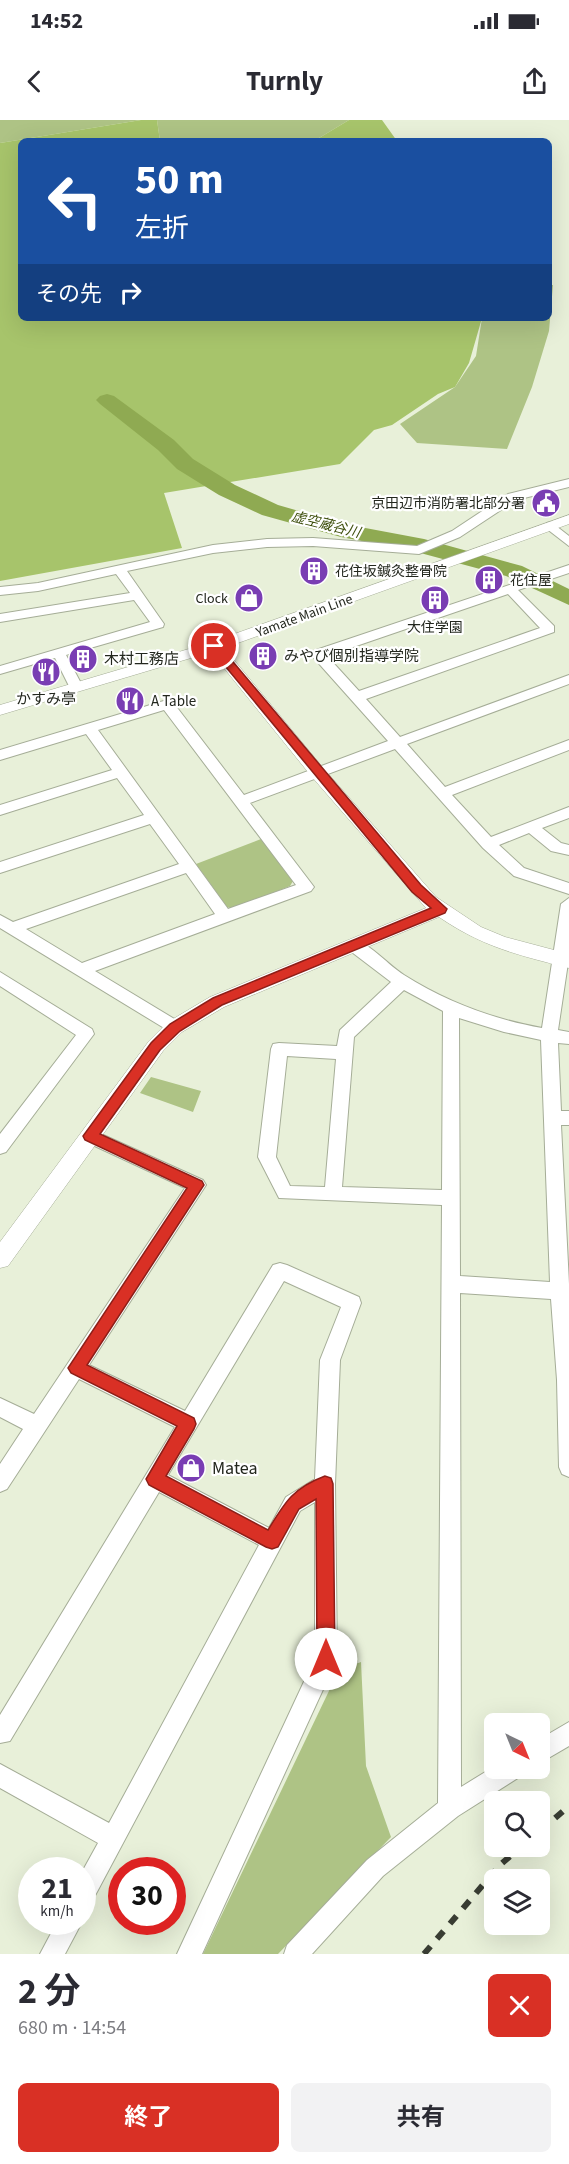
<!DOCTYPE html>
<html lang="ja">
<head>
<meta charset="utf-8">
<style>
	body { margin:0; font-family:"Source Sans 3","Noto Sans JP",sans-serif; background:#f2f2f3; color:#2b2b33; height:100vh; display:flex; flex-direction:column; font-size:22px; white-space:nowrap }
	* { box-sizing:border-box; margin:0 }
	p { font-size:20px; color:#7c7c81 }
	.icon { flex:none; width:33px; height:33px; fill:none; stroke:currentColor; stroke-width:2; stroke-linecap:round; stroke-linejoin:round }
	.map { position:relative; height:1834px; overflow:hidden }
	.details { display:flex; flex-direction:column; background:#fff; flex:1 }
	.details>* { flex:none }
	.guide { position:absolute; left:18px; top:18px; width:534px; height:183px; border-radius:9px; box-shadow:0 6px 24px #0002; background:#1a4fa0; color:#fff; overflow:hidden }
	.needle { width:39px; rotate:137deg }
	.buttons { position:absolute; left:484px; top:1593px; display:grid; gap:12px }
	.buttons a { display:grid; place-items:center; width:66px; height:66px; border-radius:9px; background:#fff; box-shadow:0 6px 24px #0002; font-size:30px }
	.speed { position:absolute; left:18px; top:1737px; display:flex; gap:12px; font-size:30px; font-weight:700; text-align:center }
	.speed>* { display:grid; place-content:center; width:78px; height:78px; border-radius:50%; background:#fff; box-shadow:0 6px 24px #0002; line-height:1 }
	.speed small { font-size:15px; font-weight:400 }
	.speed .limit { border:9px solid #d22; background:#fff; color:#111 }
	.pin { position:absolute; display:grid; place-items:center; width:51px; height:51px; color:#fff; margin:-26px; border:3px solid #fff; border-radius:50%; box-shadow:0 2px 6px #0007 }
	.me { position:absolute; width:66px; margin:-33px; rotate:0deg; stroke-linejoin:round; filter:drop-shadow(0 0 4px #0008) }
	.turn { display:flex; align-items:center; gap:21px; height:126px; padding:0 18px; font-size:27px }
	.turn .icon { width:78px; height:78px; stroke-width:2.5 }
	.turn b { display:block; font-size:42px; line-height:51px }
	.then { display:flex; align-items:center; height:57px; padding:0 18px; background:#0003; gap:12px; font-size:22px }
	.round { display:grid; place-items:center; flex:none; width:63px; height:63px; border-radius:9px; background:#f2f2f3 }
	.summary { display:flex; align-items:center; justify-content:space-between; height:102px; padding:0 18px }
	h1 { font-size:36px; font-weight:700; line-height:45px }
	.cta { display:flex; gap:12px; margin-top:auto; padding:12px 18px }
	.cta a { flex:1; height:69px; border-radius:9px; background:#d93025; color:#fff; font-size:24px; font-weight:700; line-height:69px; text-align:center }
	.cta a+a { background:#f2f2f3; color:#2b2b33 }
	.status { display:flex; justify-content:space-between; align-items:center; height:42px; padding:0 30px; background:#fff; direction:ltr }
	.status svg { height:16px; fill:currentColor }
	header { display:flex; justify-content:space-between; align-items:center; height:78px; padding:0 18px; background:#fff; font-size:27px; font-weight:700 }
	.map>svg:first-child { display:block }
</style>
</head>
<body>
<div class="status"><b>14:52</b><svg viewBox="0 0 49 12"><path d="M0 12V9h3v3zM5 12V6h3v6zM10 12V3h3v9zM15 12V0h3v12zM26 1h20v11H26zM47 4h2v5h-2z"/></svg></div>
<header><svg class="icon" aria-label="back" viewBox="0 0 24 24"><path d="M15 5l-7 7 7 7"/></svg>Turnly<svg class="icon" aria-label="share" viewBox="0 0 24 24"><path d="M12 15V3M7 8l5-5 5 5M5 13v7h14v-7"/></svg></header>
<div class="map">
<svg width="569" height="1834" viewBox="0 0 569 1834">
	<rect width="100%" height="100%" fill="#e8f0d9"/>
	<!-- green -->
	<path fill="#aec385" d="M0 0H141L0 23Z
		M157 0H349L314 21H160Z
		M549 165H553L549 211 532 267 507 329 417 323 400 304 455 267 476 236 482 198H549Z
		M261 719 293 761 290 766 233 789 227 787 196 744Z
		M151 957 201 971 193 992 140 973Z
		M361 1542 366 1646 391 1717 278 1834H203L339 1550Z"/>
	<!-- forest -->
	<path fill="#a7c46b" d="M141 0H157L160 21H21V198H482L469 243 455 267 438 274 392 305 374 310 340 344 164 373 182 428 0 461V23Z
		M349 0H382L397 21H314Z"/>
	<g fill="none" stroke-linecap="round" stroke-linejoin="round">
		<!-- river -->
		<path fill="#8faa52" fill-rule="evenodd" d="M107 274 114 276 174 320 193 339 235 365 278 385 344 404 424 419 522 446 569 469V485L506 456 413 431 341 417 262 395 219 375 177 349 158 330 100 284 96 280 100 276Z"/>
		<!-- minor casing -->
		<g stroke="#a5ad97" stroke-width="2">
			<path id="minor" d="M569 359V367L516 380 460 417 419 434 313 426 267 427 213 433 127 451 164 504 163 507 66 535 83 567 81 570H71L55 538 0 554V546L150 502 134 480 0 502V494L130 473 116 454 38 471 0 475V467L38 463 213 425 267 419 313 418 417 426 452 411 508 374Z
				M551 402 569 416V426L547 409V403Z
				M569 445V453L518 470 554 506V512L366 579 400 617 569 555V564L407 624 445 667 569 620V630L452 675 491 717 569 687V698L542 708 561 723 569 725V735L551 731 529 713 499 725 524 748 569 763V774L514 756 483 728 395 629 250 683 311 763 314 767 311 771 95 851 181 903 183 907 181 911H169L0 808V795L13 802 179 744 150 704 0 753V742L144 695 117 658 0 695V685L112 650 86 614 0 640V630L167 580 172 581 244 675 388 621 313 537V531ZM508 474 540 508 359 571 327 536ZM164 590 296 765 228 789 98 610ZM186 753 215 794 82 843 26 809Z
				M569 778V836L558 910 569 912V924L558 923 561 991H569V1005H561L569 1164V1357L562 1354 559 1347 557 1260 551 1179 460 1173 461 1667 495 1646V1648H524L521 1656 458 1696 383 1756 312 1834H284L287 1825 367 1740 438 1683 442 1085 279 1078 258 1037 271 929 273 924 279 923 337 926 340 910 391 862 349 830 347 826 349 822 355 820C373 826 388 845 404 855 447 882 492 899 542 908L561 784ZM404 870 443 891 442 1070 342 1067 354 917ZM459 898 504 912 541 920 550 1162 460 1156ZM287 936 336 939 325 1067 290 1066 276 1037Z
				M0 852 92 909 94 914 6 1032 0 1034V1014L76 915 0 866Z
				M90 1009 203 1060 206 1065 89 1245 185 1291 273 1145 280 1143 287 1145 359 1177 361 1183 340 1240 335 1364 337 1539 202 1834H177L315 1538V1382L300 1391 90 1785 82 1789V1752L98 1723 0 1668V1644L109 1703 259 1425 159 1372 10 1621 0 1623V1595L175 1307 79 1259 7 1369 0 1372V1344L23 1309 0 1297V1278L34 1294 185 1068 84 1021 81 1016 84 1011ZM284 1161 341 1187 320 1240 315 1359 286 1377 269 1408 168 1355Z
				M569 1602V1626L540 1643V1619Z
				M57 1802H82L65 1834H40Z"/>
		</g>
		<!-- tertiary casing -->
		<g stroke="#a5ad97" stroke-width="1">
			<path id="tertiary" d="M569 395V404L224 528 324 649 436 777 481 807 505 817 569 834V848C518 835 483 827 439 797L224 887 182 912 163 931 8 1146 0 1148V1122L149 921 168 902 210 877 426 788 312 657 211 532 0 595V585L209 523Z"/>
		</g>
		<!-- minor -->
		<use href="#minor" fill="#fff" fill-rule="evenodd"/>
		<!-- tertiary -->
		<use href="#tertiary" fill="#fff" fill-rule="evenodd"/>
		<!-- rail -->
		<path stroke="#393d33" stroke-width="6" stroke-dasharray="10 10" stroke-linecap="butt" d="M540 1711 569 1686
			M424 1834 500 1745 522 1726"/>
	</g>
	<!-- route -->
	<path fill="#d93025" stroke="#8d1f18" stroke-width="1.5" d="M214 523 218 524 421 765 447 789 445 793 222 885 180 911 160 930 100 1014 202 1061 204 1065 87 1245 194 1298 196 1304 194 1309 166 1356 268 1410C285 1382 293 1368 325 1356L331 1358 333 1364 335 1539 333 1545 326 1548 320 1545 317 1539 316 1379 299 1389 278 1427 272 1429 266 1427 149 1365 146 1359 149 1354 177 1306 71 1253 68 1248 187 1068 85 1020 83 1016 151 923 170 904 213 878 431 788 412 772 211 529 209 526Z"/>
	<!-- icons -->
	<defs>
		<g id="civic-disc" transform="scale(1.5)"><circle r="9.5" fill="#793db3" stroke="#fff"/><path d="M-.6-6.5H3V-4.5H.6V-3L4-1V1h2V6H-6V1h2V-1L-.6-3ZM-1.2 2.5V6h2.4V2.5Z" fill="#fff"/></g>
		<g id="building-disc" transform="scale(1.5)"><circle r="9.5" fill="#793db3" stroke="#fff"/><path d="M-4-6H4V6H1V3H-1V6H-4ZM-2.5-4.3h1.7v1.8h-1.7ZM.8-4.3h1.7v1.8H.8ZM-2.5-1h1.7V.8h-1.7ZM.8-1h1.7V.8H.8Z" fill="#fff"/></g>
		<g id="shop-disc" transform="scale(1.5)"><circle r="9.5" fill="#793db3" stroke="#fff"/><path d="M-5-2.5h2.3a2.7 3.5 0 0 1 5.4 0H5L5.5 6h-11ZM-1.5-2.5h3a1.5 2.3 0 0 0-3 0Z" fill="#fff"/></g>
		<g id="restaurant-disc" transform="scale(1.5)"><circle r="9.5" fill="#793db3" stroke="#fff"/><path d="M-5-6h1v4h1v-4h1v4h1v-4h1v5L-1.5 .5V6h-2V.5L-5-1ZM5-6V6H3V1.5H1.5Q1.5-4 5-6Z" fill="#fff"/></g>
	</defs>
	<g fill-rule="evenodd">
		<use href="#civic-disc" x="546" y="383"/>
		<use href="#building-disc" x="314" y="451"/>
		<use href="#building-disc" x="489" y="460"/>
		<use href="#shop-disc" x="249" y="478"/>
		<use href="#building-disc" x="435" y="480"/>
		<use href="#building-disc" x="263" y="536"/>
		<use href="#building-disc" x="83" y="539"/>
		<use href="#restaurant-disc" x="46" y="552"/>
		<use href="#restaurant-disc" x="130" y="581"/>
		<use href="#shop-disc" x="191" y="1348"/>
	</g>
	<g text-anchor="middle" stroke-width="4.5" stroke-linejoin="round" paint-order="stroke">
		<!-- far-poi labels -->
		<g font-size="14" fill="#23271e" stroke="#fff" text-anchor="end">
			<text x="525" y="388">京田辺市消防署北部分署</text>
			<text x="335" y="456" text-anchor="start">花住坂鍼灸整骨院</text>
			<text x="510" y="465" text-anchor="start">花住屋</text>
			<text x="228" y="483">Clock</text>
			<text x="435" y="512" text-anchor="middle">大住学園</text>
		</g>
		<!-- far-water labels -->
		<g font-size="14" font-style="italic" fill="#3d4e0c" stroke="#fff">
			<text transform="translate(326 404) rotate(14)" y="5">虚空蔵谷川</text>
		</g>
		<!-- far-street labels -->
		<g font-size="14" fill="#23271e" stroke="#fff">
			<text transform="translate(304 495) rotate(-20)" y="5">Yamate Main Line</text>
		</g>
		<!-- poi labels -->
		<g font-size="15" fill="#23271e" stroke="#fff" text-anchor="start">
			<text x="284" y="541">みやび個別指導学院</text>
			<text x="104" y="544">木村工務店</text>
			<text x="46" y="584" text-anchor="middle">かすみ亭</text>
			<text x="151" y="586">A Table</text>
		</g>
		<!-- near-poi labels -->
		<g font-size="18" fill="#23271e" stroke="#fff" text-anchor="start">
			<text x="212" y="1354">Matea</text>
		</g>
	</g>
</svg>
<div class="buttons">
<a><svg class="needle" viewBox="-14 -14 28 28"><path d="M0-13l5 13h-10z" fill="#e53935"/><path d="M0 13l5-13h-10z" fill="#7c7c81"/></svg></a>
<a><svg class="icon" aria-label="search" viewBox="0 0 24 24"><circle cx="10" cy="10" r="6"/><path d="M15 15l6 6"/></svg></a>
<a><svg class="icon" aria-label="layers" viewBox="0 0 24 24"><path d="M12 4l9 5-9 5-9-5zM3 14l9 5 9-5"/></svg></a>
</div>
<div class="speed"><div>21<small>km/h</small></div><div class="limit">30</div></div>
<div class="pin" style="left:214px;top:526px;background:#d93025"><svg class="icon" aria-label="arrive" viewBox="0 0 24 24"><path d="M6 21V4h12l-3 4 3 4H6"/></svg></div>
<svg class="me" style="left:326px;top:1539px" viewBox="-20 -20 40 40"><circle r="19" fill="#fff"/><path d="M0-13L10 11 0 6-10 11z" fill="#d93025"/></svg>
<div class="guide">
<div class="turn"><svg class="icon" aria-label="left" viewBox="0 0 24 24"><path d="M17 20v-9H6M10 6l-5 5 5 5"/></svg><div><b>50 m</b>左折</div></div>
<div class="then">その先<svg class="icon" aria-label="right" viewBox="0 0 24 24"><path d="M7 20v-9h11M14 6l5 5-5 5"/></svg></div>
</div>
</div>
<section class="details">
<div class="summary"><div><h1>2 分</h1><p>680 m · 14:54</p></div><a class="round" style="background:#d93025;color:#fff"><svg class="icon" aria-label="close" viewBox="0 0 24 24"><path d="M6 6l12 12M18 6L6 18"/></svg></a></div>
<div class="cta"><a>終了</a><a>共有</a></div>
</section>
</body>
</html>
